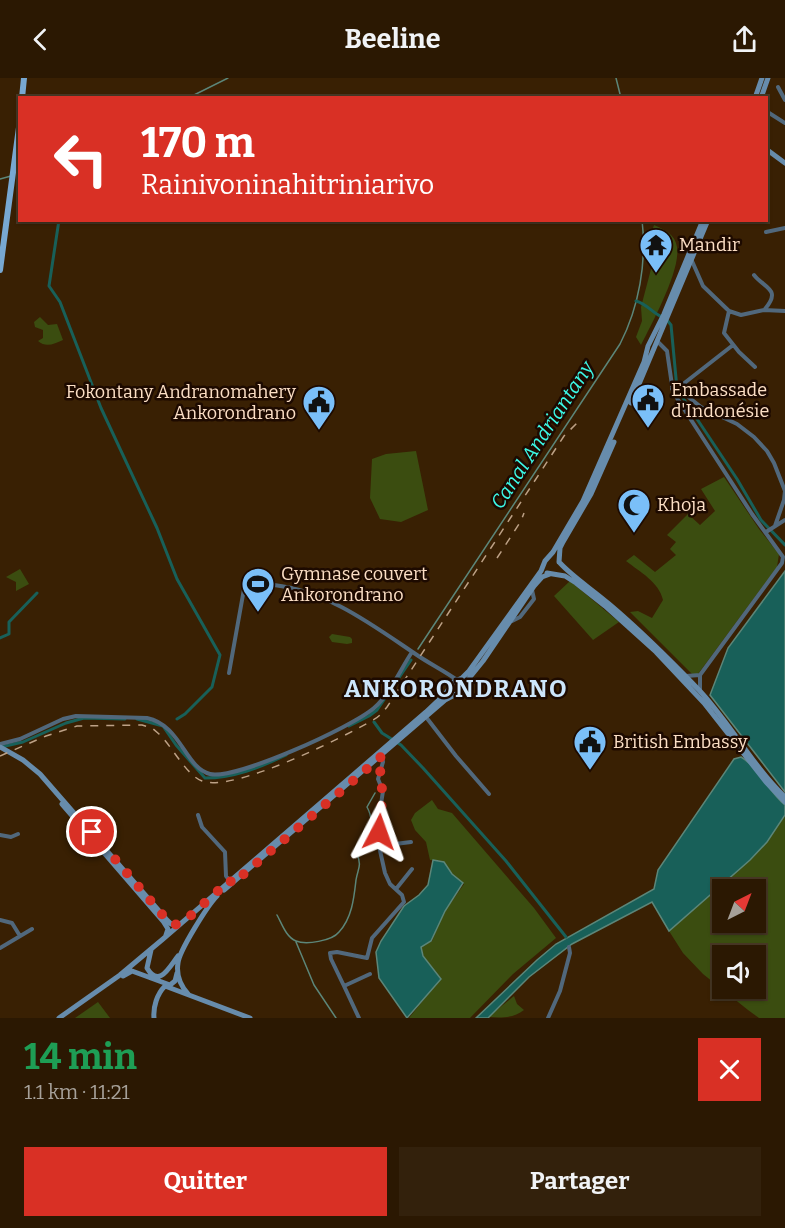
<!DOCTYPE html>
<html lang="fr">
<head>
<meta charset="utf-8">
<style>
	body { margin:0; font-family:Bitter,serif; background:#33210c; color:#f1f3f6; height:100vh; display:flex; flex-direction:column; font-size:22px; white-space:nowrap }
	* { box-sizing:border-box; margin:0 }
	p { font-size:20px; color:#a6a099 }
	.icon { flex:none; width:33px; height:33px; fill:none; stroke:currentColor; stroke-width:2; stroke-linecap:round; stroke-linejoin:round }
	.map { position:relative; height:940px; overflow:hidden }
	.details { display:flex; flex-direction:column; background:#2b1802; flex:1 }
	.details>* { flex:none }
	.hud { position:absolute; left:18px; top:18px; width:750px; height:126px; border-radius:0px; box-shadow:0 2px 4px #0004,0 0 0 2px #473724; background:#d93025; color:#fff; overflow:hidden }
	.needle { width:39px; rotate:42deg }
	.tools { position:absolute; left:712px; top:801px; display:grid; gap:12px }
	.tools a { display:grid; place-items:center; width:54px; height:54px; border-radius:0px; background:#2b1802; box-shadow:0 2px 4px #0004,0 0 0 2px #473724; font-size:30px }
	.pin { position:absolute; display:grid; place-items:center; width:51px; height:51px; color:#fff; margin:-26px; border:3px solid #fff; border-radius:50%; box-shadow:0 2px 6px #0007 }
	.me { position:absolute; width:66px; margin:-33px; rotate:4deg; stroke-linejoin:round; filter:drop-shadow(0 0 4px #0008) }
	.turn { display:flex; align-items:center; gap:21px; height:126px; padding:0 24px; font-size:27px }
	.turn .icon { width:78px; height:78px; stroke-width:2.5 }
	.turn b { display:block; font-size:42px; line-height:51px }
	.round { display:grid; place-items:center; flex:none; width:63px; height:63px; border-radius:0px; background:#33210c }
	.overview { display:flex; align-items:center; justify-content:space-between; height:102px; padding:0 24px }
	h1 { font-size:36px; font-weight:700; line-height:45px; color:#1e9e55 }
	.action { display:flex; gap:12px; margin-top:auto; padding:12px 24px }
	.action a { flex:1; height:69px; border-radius:0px; background:#d93025; color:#fff; font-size:24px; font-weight:700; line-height:69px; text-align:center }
	.action a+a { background:#33210c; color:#f1f3f6 }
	header { display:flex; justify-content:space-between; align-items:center; height:78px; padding:0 24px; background:#2b1802; font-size:27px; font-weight:700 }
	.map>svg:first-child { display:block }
</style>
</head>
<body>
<header><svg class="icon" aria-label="back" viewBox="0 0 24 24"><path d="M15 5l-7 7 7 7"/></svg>Beeline<svg class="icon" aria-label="share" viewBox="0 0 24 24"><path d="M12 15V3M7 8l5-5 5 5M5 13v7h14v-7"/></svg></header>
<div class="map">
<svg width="785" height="940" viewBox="0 0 785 940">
	<rect width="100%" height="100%" fill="#392003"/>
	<!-- green -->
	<path fill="#3b4d10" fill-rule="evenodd" d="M654 147C665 152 675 156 677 169 681 192 652 245 641 267L636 259 642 243 641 229 655 176 652 153Z
		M40 239 48 247 57 246 63 262C54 266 46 270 38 263L43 260V252L35 249 34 244Z
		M416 373 428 432 401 444 380 441 370 420 372 381 386 376Z
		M724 399 759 451 779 476 777 489 698 596H692L630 534 638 533 652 540 663 522C659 504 640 494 626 483L634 477 655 494 676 477 670 471 676 464 667 457 688 436 700 447 715 433 701 411Z
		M20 491 29 506 16 513V504L6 499Z
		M570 503 619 544 593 562 554 518Z
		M332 556 350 559 352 561V565L347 566 332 564 329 559Z
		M432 722 438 731 452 735 534 830 556 860 513 896 470 940H409L441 900 424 879 420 869 432 863 443 836 464 806 452 796 443 783 430 782 426 764 415 752 411 742 415 735Z
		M785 737V940H759L748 932 703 896 683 875 669 853 750 782 767 764ZM723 812H756V844H723ZM723 878H756V910H723Z
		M514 918 517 926 524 932C514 940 502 940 488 939Z
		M98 924 110 940H75Z"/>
	<!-- water -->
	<path fill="#186059" stroke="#5c8679" stroke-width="1.5" d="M785 493V714L710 617 728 570Z
		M741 679C756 687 769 714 785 727V737L767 764 750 782 669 853 652 824 572 866 529 899 488 940H476L537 882 556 866 654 811 658 792 734 681Z
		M433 782 444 784 452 796 463 805 445 833 431 863 421 869 423 878 441 901 407 940 379 900 376 874 381 863 404 828 419 817 428 807Z"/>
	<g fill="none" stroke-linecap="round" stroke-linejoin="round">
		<!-- stream -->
		<path stroke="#5c8679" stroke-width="1.5" d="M616 0 621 20
			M188 20 228 0
			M0 101 11 98
			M418 571 620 266C639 229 647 184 642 142
			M277 837C282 846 286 859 296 863 306 867 332 863 339 854 352 840 354 820 356 802 358 790 362 788 357 776 366 760 377 747 367 729L375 715
			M296 864 314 907 336 940"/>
		<!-- canal -->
		<path stroke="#186059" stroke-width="3" d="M59 142 49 208 60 224 101 330 157 450 177 501 220 577 212 609 185 636 177 641
			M636 223C647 226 651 234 662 239
			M667 242 671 247 677 311 737 401 761 442 785 467
			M0 560 9 556V544L37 515
			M137 641 163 648 176 667 205 700C234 700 261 689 286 677
			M374 644 382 655 401 667 423 690 506 783 566 859
			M349 648 369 638 377 632 411 582
			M1 669 23 664 66 645 84 640 125 641"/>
		<!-- street -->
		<path stroke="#51687c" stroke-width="4" d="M778 9 785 22
			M766 33 785 45
			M766 154 785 150
			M692 183 703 208 729 233 741 237 764 232 785 233
			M754 197C764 210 782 211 765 231
			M729 233 724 255 739 274 755 289
			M657 263 667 273 673 314 752 436 783 479 782 485 700 597V613
			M672 311 678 310 733 267
			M673 314H682L701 329 737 346 754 359 767 373 774 385 785 413 784 422 775 448
			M766 454 785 442
			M512 543 520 539 534 521 532 512
			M229 595 244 511C255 504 262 506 274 507 327 513 371 546 414 575 428 585 443 592 457 602
			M686 598 700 597
			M426 639 456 678 489 716
			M0 666 20 661 63 641 76 638 147 640C181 647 185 690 210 696 236 702 352 649 374 630 390 616 400 592 412 574
			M198 737 202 749 225 774 226 798 230 803
			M0 757 11 759 18 756
			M379 768 411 764
			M396 811 412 791
			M0 842 12 845 20 858
			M0 870 32 851
			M344 908 331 881 330 875 337 874 367 880 372 860 404 824 402 817 390 806 385 795 379 768V739L383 713 378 701 383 684 382 678
			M359 940 344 908 370 896
			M548 940 560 913 570 875 569 869"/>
		<!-- secondary -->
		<path stroke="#678cac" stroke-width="5" d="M755 20 762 0
			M761 20 768 0
			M766 71 785 85
			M631 325 708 142
			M559 484 560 470 563 464 591 416 614 364
			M560 485C574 500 593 512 609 526 641 553 670 582 699 612 730 645 752 687 785 719
			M547 495 565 498 576 505 605 528 656 574 704 625 766 704 785 724
			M0 669 23 682 40 696 166 841 171 846H179
			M62 726 163 843 168 851 166 857
			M224 812 445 622 462 613 466 604 483 583 534 508 542 499 550 496
			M151 872 147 890C159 911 170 888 178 878
			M123 898 132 893 170 907 175 903 177 895
			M165 908 250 940
			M188 916C181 908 176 897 178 885 179 873 208 827 217 818
			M59 940 120 897 163 861 426 634 446 615 453 604 462 600 469 593 541 493 545 483 553 474 583 423 644 284 648 268 664 236 703 142
			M154 940C153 929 157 916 165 908"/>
		<!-- primary -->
		<path stroke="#78a8d2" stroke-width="6" d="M22 20 24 0
			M0 192 20 42"/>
		<!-- rail -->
		<path stroke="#bda186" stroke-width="1.5" stroke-dasharray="8 8" stroke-linecap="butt" d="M497 480 521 443 524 435
			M0 678 46 658 77 648 142 647 152 650 159 656C172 668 186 697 202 703 233 715 344 659 373 642 379 639 383 634 387 629L564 358 577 345"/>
	</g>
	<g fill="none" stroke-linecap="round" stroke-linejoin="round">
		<!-- route -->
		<path stroke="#d93025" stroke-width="10" stroke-dasharray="0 18" d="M92 754 166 841 175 847 188 840 230 802 232 806 382 678 383 684 378 701 383 713 379 754"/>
	</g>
	<!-- icons -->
	<defs>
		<g id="temple-pin" transform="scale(1.725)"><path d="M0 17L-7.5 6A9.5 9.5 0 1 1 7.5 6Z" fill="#7abff8" stroke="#1d0a00"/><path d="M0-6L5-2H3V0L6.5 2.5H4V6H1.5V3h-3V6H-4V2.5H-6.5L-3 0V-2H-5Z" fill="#111"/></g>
		<g id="civic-pin" transform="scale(1.725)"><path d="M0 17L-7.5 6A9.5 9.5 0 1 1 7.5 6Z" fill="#7abff8" stroke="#1d0a00"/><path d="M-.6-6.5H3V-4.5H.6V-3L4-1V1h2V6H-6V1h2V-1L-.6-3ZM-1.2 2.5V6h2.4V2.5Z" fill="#111"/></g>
		<g id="mosque-pin" transform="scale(1.725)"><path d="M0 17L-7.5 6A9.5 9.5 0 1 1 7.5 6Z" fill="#7abff8" stroke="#1d0a00"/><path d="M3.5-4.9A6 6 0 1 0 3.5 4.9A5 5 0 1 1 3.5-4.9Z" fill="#111"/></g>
		<g id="stadium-pin" transform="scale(1.725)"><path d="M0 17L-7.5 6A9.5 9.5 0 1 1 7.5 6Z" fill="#7abff8" stroke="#1d0a00"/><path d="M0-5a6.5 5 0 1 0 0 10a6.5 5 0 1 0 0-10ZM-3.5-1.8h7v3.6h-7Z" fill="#111"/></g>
	</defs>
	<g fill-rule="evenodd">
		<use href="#temple-pin" x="656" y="167"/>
		<use href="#civic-pin" x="648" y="322"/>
		<use href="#civic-pin" x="319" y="324"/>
		<use href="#mosque-pin" x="634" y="427"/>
		<use href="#stadium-pin" x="258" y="506"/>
		<use href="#civic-pin" x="590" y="664"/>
	</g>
	<g text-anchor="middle" stroke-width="5" stroke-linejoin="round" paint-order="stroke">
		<!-- poi labels -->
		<g font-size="18" fill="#fcdfc5" stroke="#1d0a00" text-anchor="start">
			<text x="679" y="173">Mandir</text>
			<text x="671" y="318">Embassade<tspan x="671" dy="21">d'Indonésie</tspan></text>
			<text x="296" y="320" text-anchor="end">Fokontany Andranomahery<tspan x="296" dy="21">Ankorondrano</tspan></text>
			<text x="657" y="433">Khoja</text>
			<text x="281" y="502">Gymnase couvert<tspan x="281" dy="21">Ankorondrano</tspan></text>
			<text x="613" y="670">British Embassy</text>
		</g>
		<!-- water labels -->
		<g font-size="20" font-style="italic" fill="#3cf9e7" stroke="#1d0a00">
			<text transform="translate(542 357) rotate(-57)" y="7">Canal Andriantany</text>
		</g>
		<!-- district labels -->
		<g font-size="24" font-weight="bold" letter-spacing="1.5" fill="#cce5fb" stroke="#1d0a00">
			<text x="456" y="619">ANKORONDRANO</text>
		</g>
	</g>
</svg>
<div class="tools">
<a><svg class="needle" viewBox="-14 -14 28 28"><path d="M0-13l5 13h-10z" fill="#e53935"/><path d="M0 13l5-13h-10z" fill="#a6a099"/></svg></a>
<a><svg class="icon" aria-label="sound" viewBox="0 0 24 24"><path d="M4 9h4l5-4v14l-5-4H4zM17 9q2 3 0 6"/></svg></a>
</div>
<div class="pin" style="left:92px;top:754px;background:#d93025"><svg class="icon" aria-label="arrive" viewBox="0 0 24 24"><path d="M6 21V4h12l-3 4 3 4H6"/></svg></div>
<svg class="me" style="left:379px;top:754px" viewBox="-20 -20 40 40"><path d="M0-17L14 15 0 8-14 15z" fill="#d93025" stroke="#fff" stroke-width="4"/></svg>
<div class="hud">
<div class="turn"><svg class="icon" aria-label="left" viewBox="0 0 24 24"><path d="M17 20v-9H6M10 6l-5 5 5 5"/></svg><div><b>170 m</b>Rainivoninahitriniarivo</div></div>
</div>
</div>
<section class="details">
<div class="overview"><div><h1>14 min</h1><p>1.1 km · 11:21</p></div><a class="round" style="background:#d93025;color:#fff"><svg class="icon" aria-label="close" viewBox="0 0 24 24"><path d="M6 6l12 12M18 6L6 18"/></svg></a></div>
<div class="action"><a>Quitter</a><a>Partager</a></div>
</section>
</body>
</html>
